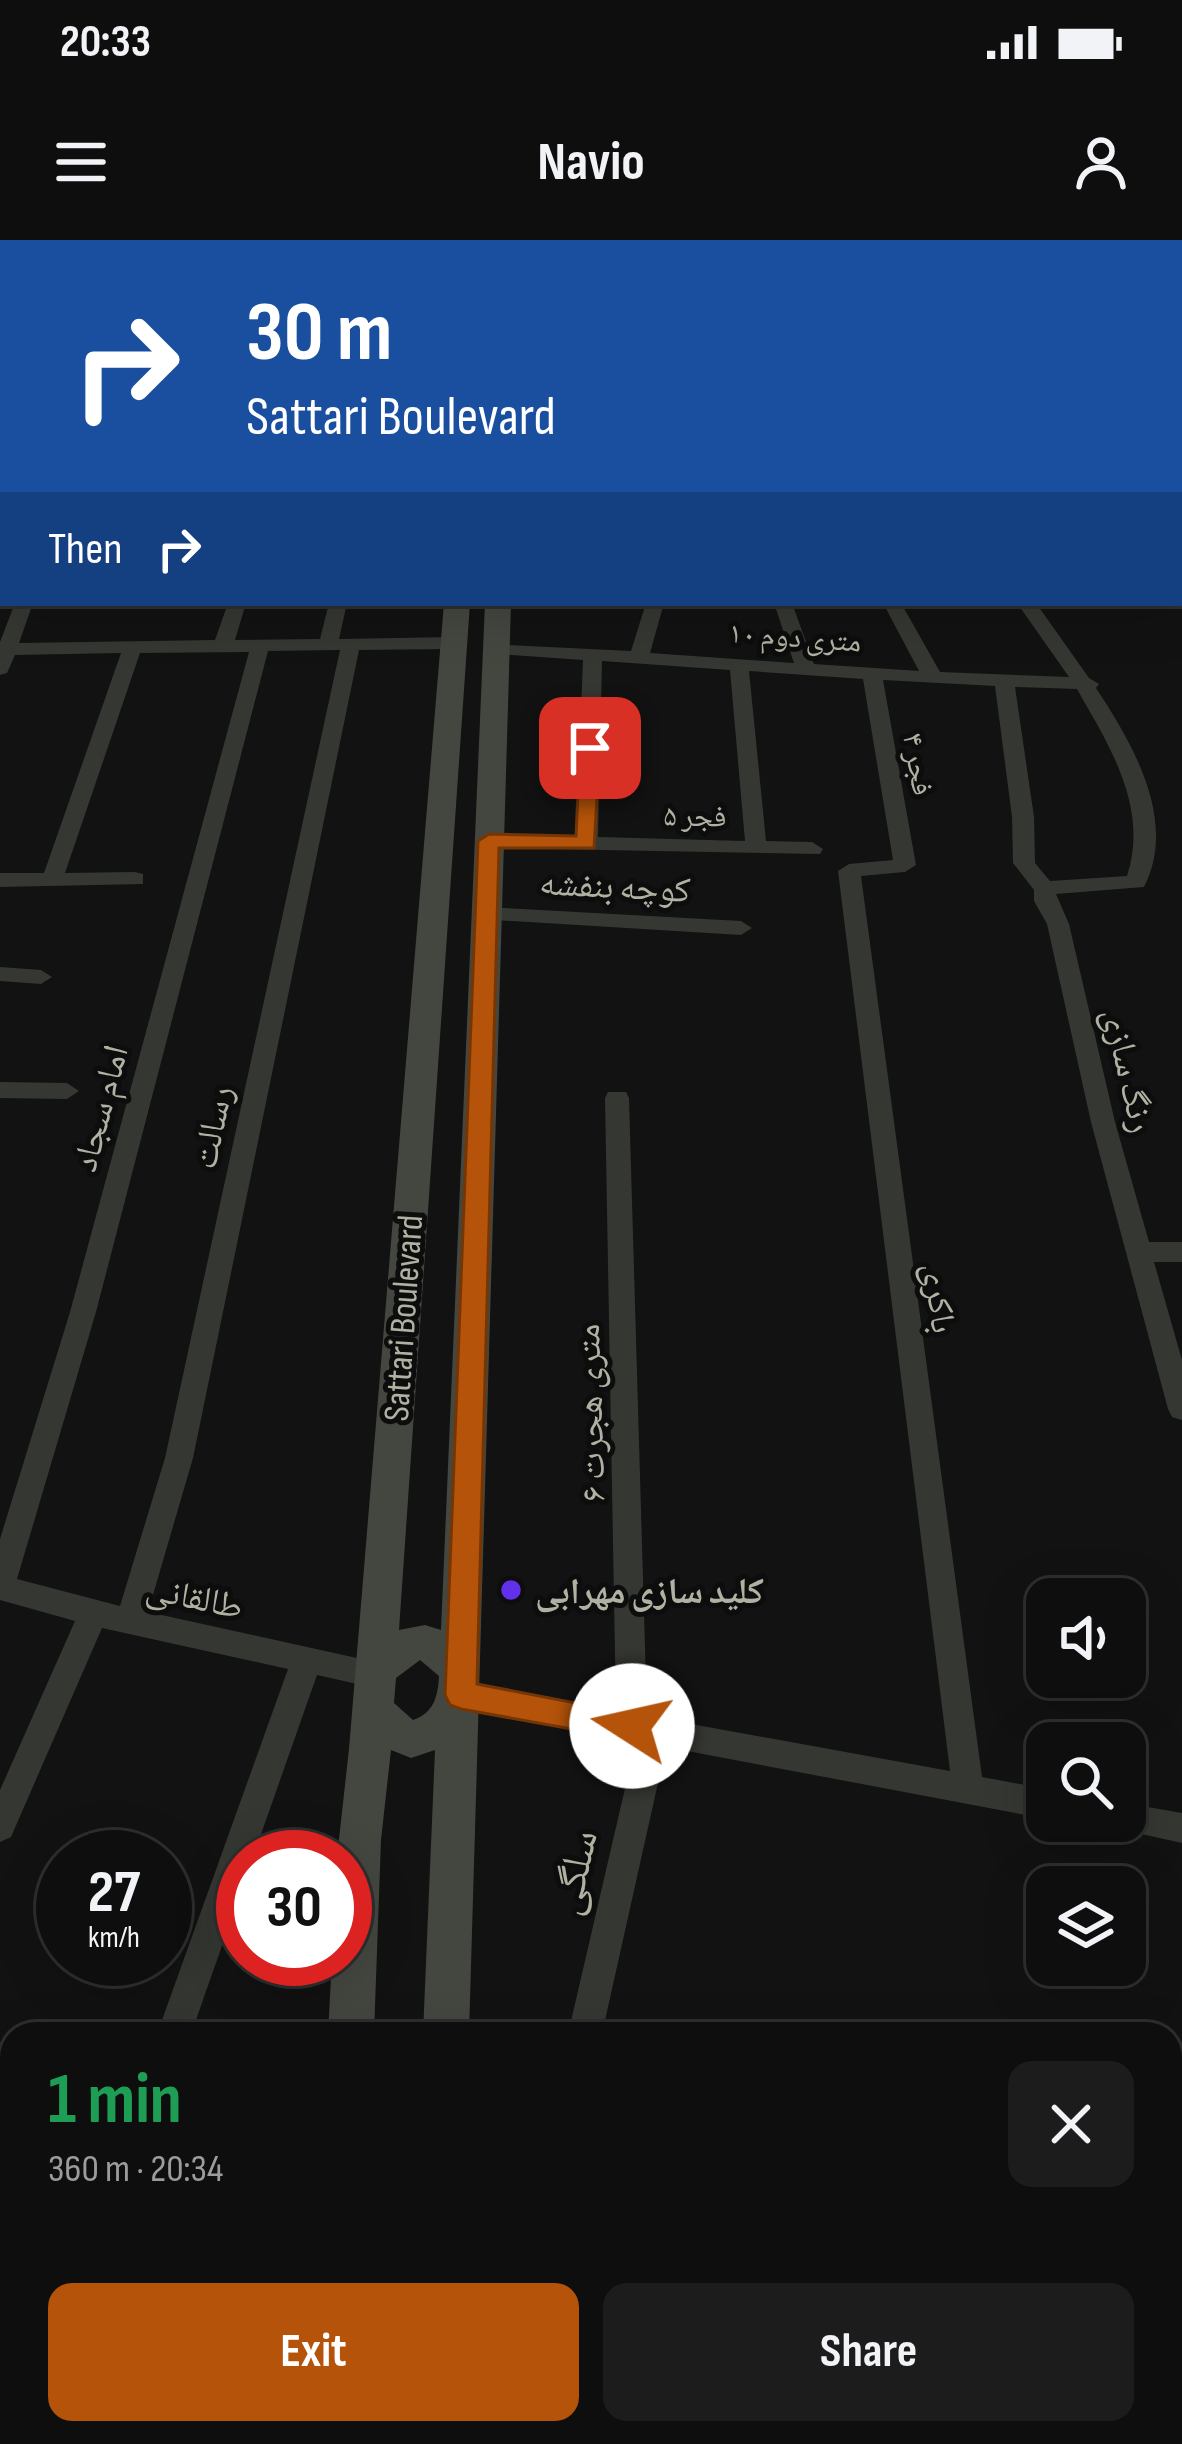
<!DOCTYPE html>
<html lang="en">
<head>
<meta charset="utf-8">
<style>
	body { margin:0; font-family:"Sofia Sans Condensed","Noto Naskh Arabic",sans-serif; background:#1b1c1b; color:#f1f3f6; height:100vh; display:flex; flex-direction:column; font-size:45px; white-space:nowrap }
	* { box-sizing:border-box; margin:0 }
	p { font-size:39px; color:#9a9c9d }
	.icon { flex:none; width:66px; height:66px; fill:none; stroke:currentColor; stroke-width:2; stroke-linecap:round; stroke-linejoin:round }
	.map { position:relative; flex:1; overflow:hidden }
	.details { position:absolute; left:0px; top:1782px; width:1182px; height:423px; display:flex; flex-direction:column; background:#0d0e0d; border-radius:36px 36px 0 0; box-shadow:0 12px 48px #0002,0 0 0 3px #2d2e2e }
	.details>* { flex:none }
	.hud { position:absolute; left:0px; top:0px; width:1182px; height:366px; box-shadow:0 12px 48px #0002,0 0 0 3px #2d2e2e; background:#1a4fa0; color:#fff; overflow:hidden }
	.buttons { position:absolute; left:1026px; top:1338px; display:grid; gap:24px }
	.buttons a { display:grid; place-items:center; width:120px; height:120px; border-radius:24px; background:#0d0e0d; box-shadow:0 12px 48px #0002,0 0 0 3px #2d2e2e; font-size:60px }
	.speed { position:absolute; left:36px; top:1590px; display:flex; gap:24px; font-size:60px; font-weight:700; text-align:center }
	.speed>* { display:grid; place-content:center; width:156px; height:156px; border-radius:50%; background:#0d0e0d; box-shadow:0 12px 48px #0002,0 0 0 3px #2d2e2e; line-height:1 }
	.speed small { font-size:30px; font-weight:400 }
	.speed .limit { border:18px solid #d22; background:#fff; color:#111 }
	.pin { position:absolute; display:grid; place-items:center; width:102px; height:102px; color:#fff; margin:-51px; border-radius:24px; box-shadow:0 6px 18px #0006 }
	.me { position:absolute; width:132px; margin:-66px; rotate:280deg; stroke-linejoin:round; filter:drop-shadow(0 0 9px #0008) }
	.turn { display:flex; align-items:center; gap:42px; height:252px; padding:0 48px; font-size:54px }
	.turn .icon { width:156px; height:156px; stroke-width:2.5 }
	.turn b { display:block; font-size:84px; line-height:102px }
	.then { display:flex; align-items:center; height:114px; padding:0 48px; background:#0003; gap:24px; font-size:45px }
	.round { display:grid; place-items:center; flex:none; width:126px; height:126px; border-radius:24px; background:#1b1c1b }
	.overview { display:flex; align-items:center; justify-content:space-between; height:204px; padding:0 48px }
	h1 { font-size:72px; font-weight:700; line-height:90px; color:#1e9e55 }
	.primary-button { display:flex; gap:24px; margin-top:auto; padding:24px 48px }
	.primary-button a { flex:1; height:138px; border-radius:24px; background:#b45309; color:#fff; font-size:48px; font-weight:700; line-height:138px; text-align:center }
	.primary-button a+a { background:#1b1c1b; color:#f1f3f6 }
	.status { display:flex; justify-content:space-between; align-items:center; height:84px; padding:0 60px; background:#0d0e0d; direction:ltr }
	.status svg { height:33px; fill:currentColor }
	header { display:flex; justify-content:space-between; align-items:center; height:156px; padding:0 48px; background:#0d0e0d; font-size:54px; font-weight:700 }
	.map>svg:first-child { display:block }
</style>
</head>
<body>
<div class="status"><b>20:33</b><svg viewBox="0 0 49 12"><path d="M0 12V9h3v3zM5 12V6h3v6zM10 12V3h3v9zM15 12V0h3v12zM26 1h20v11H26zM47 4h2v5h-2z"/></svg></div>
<header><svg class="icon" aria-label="menu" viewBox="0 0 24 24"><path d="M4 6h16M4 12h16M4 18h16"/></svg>Navio<svg class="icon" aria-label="person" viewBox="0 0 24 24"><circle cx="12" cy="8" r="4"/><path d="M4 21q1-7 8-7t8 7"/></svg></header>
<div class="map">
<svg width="1182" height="2204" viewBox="0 0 1182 2204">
	<rect width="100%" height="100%" fill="#111211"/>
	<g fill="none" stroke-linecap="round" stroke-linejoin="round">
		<!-- river -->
		<path fill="#343528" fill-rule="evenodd" d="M1020 0H1052L1054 3H1022Z
			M1179 289 1182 290V316L1179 315Z"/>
		<!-- street -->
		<path fill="#353732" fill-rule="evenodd" d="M405 0H419V3H405Z
			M620 0H634L635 3H621Z
			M737 0H751L752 3H738Z
			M1174 0H1182V7L1172 3Z
			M1179 23H1182V33H1179Z
			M3 33V49L0 50V34Z
			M1179 82H1182V92H1179Z
			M1179 131 1182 132V142L1179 141Z
			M1179 187H1182V197H1179Z
			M15 363H33L19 403 215 400 228 363H246L235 400 320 399 329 363H347L339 399 455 397 465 403 455 409 359 410 193 1218 148 1372 375 1422 386 1426 390 1435 386 1444 375 1448 317 1435 253 1617H243V1646L191 1794H157L288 1429 102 1388 11 1597 0 1602V1550L75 1381 0 1360V1299L70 1072 249 412 140 413 65 633 135 632 143 634V644L0 647V633H44L121 413 15 415 7 433 0 435V402ZM340 410 165 1218 120 1366 17 1339 96 1072 268 411Z
			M646 363H664L650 413 794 423 774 363H792L814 424 919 431 883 363H901L940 432 1069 437 1017 363H1036L1089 438 1099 444 1096 448C1133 504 1178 581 1144 647L1056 654 1069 684 1115 882 1149 1002H1182V1022H1154L1182 1120V1180L1172 1177 1168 1169 1091 882 1047 684 1034 661V650L1013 623 1012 577 995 446 883 440 916 625 905 632 861 636 982 1537 1047 1549V1579L666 1507 602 1794H568L636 1501 461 1469 450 1465 446 1455 450 1445 461 1441 616 1470 605 858 608 852H626L629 858 647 1476 950 1531 838 631 849 624 893 620 863 439 749 431 766 601 812 602 823 609 820 614 489 608 478 601 489 594 576 597 583 420 496 414 486 408 489 404 631 411ZM602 421 730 430 745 601 598 597ZM1015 447 1077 449 1082 458C1114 513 1148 572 1127 636L1050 641 1035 623 1034 577Z
			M486 667 741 681 752 688 741 695 478 679V669Z
			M0 727 41 730 52 737 41 744 0 741Z
			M0 842 67 843 79 851 67 859 0 858Z
			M1125 1563 1182 1573V1603L1114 1588 1110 1581H1125Z
			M12 2186V2193H49L44 2204H10L7 2197Z
			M475 2193H515L512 2204H472Z"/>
		<!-- secondary -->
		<path fill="#444740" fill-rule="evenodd" d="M467 0H487V3H467Z
			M499 0H519V3H499Z
			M444 363H470L399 1390 425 1385 441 1390 485 363H511L469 1794H423L435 1510 411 1518 391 1510 381 1600 374 1794H328L332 1719H345V1617H337L349 1509ZM420 1420 439 1436C438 1456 434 1473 413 1480L394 1463 396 1438Z
			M291 2193H343L342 2204H290Z
			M405 2193H457V2204H405Z"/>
	</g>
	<!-- route -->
	<path fill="#b45309" stroke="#753606" stroke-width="3" d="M590 502 600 508 594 608H499L477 1444 643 1476 648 1486 643 1496 632 1500 461 1469 450 1465 445 1455 478 601 489 594 576 596 580 508Z"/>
	<!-- markers -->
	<circle fill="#6130eb" stroke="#0c0d0c" stroke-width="4.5" cx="511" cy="1350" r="12"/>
	<g text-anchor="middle" stroke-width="10" stroke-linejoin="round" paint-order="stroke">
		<!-- far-street labels -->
		<g font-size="30" fill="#aeb2a2" stroke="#0c0d0c">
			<text transform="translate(795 397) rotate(4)" y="10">۱۰ متری دوم</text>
			<text transform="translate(918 524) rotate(80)" y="10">فجر ۴</text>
			<text transform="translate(695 576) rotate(1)" y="10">فجر ۵</text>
		</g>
		<!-- street labels -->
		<g font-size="36" fill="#aeb2a2" stroke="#0c0d0c">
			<text transform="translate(615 645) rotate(3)" y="13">کوچه بنفشه</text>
			<text transform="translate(1130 830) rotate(77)" y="13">رنگ سازی</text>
			<text transform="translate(99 868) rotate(-75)" y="13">امام سجاد</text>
			<text transform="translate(211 887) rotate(-78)" y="13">رسالت</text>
			<text transform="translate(941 1058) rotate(83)" y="13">باکری</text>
			<text transform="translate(402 1078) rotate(-86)" y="13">Sattari Boulevard</text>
			<text transform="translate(589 1173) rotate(-92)" y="13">۶ متری هجرت</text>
			<text transform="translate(195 1356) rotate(12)" y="13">طالقانی</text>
		</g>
		<!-- poi labels -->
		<g font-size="36" font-weight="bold" fill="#aeb2a2" stroke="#0c0d0c" text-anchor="start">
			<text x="535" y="1363">کلید سازی مهرابی</text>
		</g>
		<!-- near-street labels -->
		<g font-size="42" fill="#aeb2a2" stroke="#0c0d0c">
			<text transform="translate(573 1632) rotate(-77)" y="15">سلگی</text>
		</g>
	</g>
</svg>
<div class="buttons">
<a><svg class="icon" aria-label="sound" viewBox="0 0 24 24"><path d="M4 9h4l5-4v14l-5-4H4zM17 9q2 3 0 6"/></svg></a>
<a><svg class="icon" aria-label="search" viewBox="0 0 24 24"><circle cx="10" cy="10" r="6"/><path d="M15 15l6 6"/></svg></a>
<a><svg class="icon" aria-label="layers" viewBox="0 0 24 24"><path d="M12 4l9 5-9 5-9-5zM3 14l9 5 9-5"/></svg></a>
</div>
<div class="speed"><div>27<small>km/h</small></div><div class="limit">30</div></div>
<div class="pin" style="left:590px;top:508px;background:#d93025"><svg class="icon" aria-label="arrive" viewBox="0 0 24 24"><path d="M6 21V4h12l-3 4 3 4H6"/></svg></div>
<svg class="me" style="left:632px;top:1486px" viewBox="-20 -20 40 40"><circle r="19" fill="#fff"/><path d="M0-13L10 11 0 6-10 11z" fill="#b45309"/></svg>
<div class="hud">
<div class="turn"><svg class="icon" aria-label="right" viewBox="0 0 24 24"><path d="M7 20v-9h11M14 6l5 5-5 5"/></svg><div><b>30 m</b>Sattari Boulevard</div></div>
<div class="then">Then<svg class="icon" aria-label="right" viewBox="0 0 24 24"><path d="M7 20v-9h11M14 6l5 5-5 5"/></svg></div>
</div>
<section class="details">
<div class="overview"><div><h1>1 min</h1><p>360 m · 20:34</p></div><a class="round"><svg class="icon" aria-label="close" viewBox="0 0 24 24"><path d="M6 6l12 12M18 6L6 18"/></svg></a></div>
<div class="primary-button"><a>Exit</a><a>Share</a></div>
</section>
</div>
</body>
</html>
